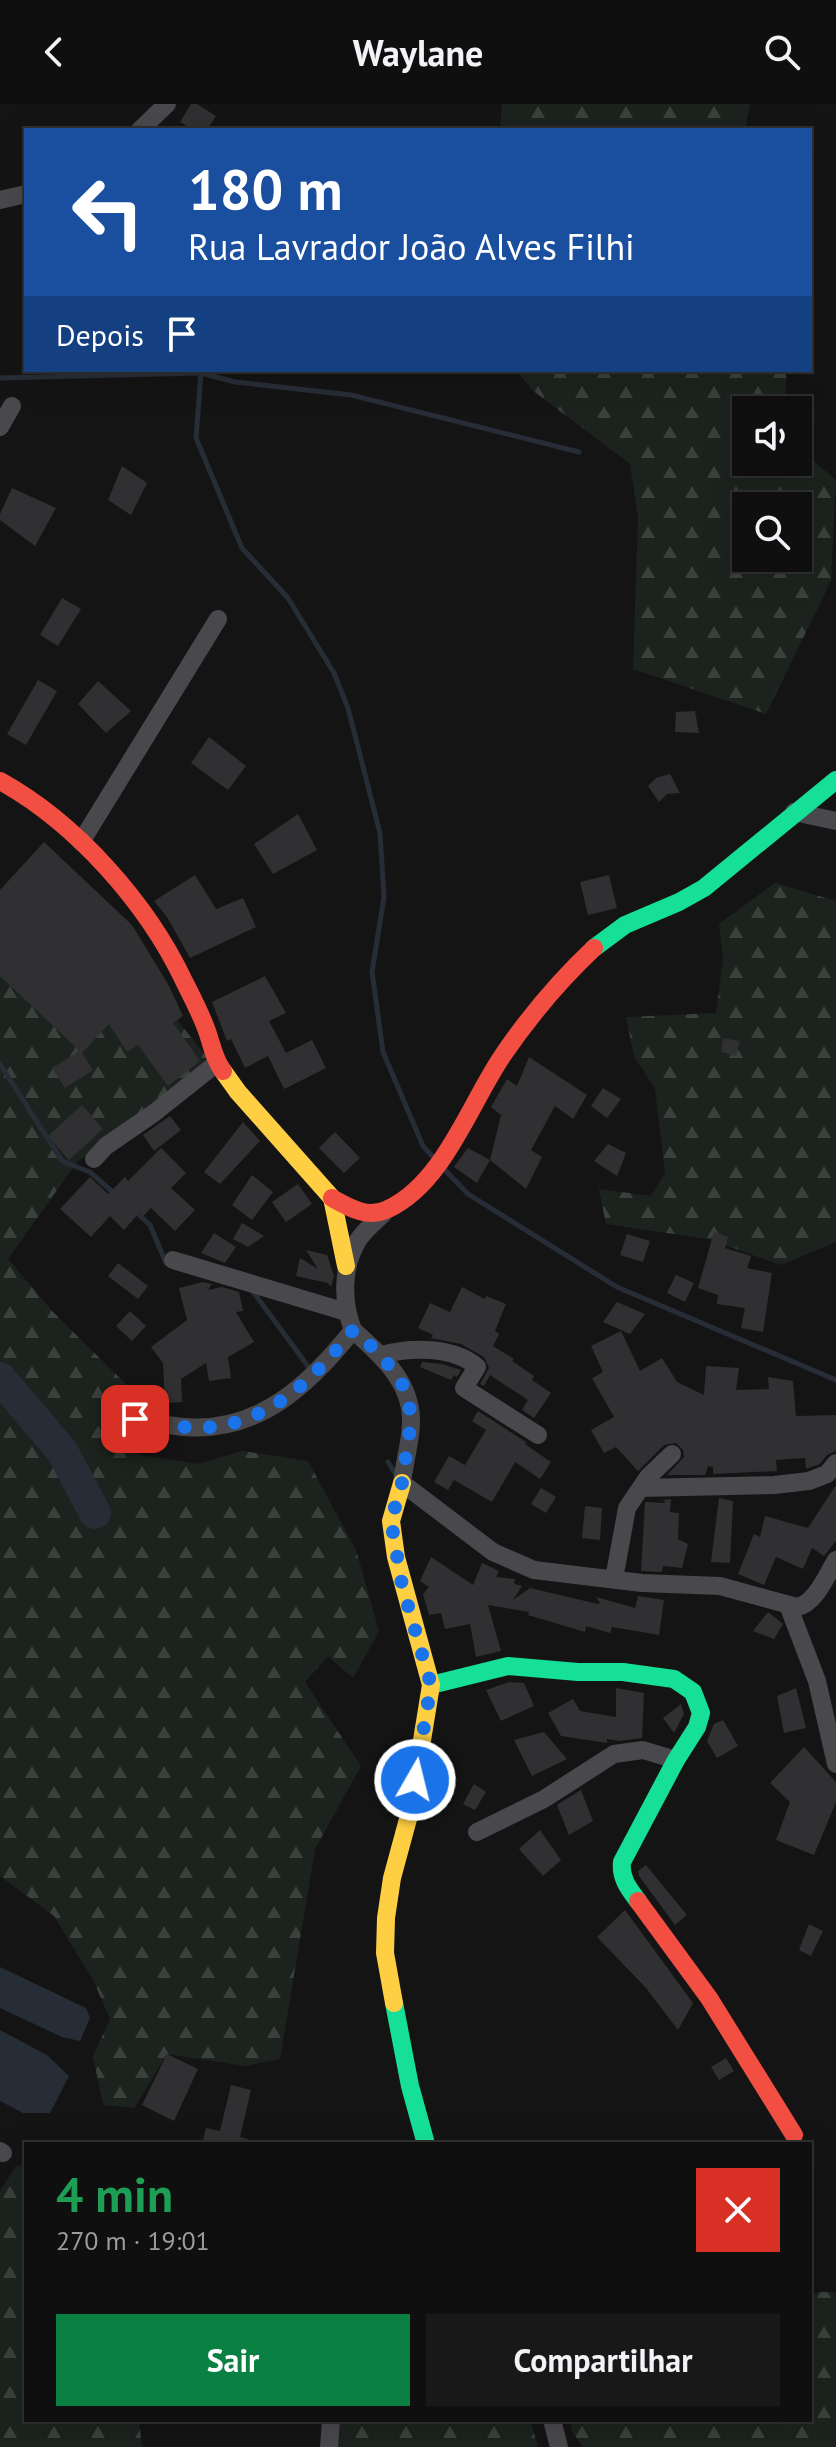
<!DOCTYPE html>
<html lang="pt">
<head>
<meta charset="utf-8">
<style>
	body { margin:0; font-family:"PT Sans",sans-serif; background:#181818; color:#f1f3f6; height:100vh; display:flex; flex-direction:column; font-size:30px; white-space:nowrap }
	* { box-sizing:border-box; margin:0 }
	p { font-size:26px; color:#9b9c9e }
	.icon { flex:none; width:44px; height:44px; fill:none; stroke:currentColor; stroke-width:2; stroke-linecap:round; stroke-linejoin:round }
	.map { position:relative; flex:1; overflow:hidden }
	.side { position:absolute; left:24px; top:2038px; width:788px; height:280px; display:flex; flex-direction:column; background:#0f0f0f; border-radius:0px; box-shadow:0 8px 32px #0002,0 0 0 2px #2f2f2f }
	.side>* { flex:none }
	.banner { position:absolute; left:24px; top:24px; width:788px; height:244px; border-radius:0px; box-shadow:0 8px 32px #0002,0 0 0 2px #2f2f2f; background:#1a4fa0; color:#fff; overflow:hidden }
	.buttons { position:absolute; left:732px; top:292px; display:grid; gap:16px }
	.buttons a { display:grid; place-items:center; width:80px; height:80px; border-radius:0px; background:#0f0f0f; box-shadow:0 8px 32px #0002,0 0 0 2px #2f2f2f; font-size:40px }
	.pin { position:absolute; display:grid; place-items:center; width:68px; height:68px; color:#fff; margin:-34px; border-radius:16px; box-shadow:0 4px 12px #0006 }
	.me { position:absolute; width:88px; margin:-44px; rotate:8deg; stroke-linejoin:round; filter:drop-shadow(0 0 6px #0008) }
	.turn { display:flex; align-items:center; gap:28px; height:168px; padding:0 32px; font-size:36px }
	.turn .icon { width:104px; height:104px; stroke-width:2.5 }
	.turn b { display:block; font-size:56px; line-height:68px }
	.then { display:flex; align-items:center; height:76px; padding:0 32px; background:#0003; gap:16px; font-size:30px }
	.round { display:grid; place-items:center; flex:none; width:84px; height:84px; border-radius:0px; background:#181818 }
	.summary { display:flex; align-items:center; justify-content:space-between; height:136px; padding:0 32px }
	h1 { font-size:48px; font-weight:800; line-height:60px; color:#1e9e55 }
	.cta { display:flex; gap:16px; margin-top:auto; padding:16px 32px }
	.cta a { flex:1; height:92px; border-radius:0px; background:#0b8043; color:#fff; font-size:32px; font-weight:800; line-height:92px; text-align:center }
	.cta a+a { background:#181818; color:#f1f3f6 }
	header { display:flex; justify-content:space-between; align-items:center; height:104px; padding:0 32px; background:#0f0f0f; font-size:36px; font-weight:800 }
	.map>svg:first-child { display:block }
</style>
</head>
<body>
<header><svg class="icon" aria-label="back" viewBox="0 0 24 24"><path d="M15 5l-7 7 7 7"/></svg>Waylane<svg class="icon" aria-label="search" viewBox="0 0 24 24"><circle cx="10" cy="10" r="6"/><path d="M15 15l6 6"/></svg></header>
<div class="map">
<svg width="836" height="2343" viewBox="0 0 836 2343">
	<defs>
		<pattern id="forest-firs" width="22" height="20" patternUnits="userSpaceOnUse" patternTransform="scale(2)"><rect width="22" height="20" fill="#1c231e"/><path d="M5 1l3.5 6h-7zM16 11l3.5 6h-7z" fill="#3a403c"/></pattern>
	</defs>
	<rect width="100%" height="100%" fill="#141414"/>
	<!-- forest -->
	<path fill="url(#forest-firs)" fill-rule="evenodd" d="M502 0H750L745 26H500Z
		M517 266H787L784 306H746V358H798V344L836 376 831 477 766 610 633 565 638 413 630 360 532 286ZM798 402V454H746V402Z
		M775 779 836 797V1138L781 1161 708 1135 606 1120 599 1085 651 1092 665 1069 655 985 634 952 626 913 716 909 723 855 719 820Z
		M0 831 146 877 210 957 77 1058 8 1155 52 1207 132 1286 140 1351 198 1360 242 1347 308 1357 356 1446 379 1527 353 1574 328 1552 305 1578 361 1662 315 1745 280 1955 245 1962 167 1950 134 2004 103 2001 93 1952 110 1915 93 1876 54 1812 0 1772Z
		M26 2061V2316H139L142 2343H0V2087L16 2062Z
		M819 2188H836V2343H583L571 2326 573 2316H810V2191Z
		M337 2316H530L538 2343H336Z"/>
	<!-- water -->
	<path fill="#272d37" d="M0 1863 86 1904 90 1914 80 1937 62 1933 0 1904Z
		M0 1926 47 1951 69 1972 50 2009H23L0 1997Z"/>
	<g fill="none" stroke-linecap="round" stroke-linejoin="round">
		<!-- stream -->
		<path stroke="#272d37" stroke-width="5" d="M201 269 196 334 242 444 288 494 334 569 348 604 380 729 384 793 372 868 383 948 423 1042 433 1053
			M0 274 201 269 235 278 351 291 579 348
			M0 960 62 1057 90 1068 115 1090
			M445 1066 468 1090 617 1183 836 1276
			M135 1107 150 1121 166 1159
			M251 1185 310 1265
			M388 1358 398 1374"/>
		<!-- river -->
		<path stroke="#272d37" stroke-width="32" d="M0 1274 62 1347 95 1409"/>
	</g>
	<!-- building -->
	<path fill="#303032" d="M191 0H197L216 12 207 26H194L180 18Z
		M122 362 147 379 131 411 108 396Z
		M12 384 56 404 35 442 0 416V410Z
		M62 494 81 505 58 542 40 531Z
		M38 576 57 587 26 641 7 630Z
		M98 577 131 607 106 629 78 600Z
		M695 607 699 629 675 628 676 608Z
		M209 633 246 662 228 686 191 659Z
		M670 670 680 689 667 690 659 698 648 682 656 674Z
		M298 710 317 746 273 770 254 740Z
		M44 738 132 821 168 880 183 912 173 919 200 957 168 982 138 941 127 948 109 920 82 949 93 966 65 984 52 964 80 947 0 872V786Z
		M195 771 216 805 243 794 256 823 190 854 167 813 154 797Z
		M609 771 617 804 588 811 580 778Z
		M265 872 286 909 269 917 286 949 312 936 326 964 284 985 268 952 245 964 231 935 227 937 212 898Z
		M723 934 740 937 736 952 721 948Z
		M529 953 587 991 573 1015 555 1002 531 1046 542 1053 526 1085 490 1056 501 1011 491 1003 507 975 517 982Z
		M603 984 621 995 607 1014 591 1002Z
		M82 1001 103 1025 69 1056 48 1032Z
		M170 1012 181 1026 154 1047 143 1031Z
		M243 1018 260 1037 220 1080 204 1068Z
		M335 1028 360 1054 344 1069 319 1044Z
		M608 1040 626 1049 617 1072 594 1057Z
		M161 1044 186 1069 171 1084 195 1106 175 1127 151 1104 143 1112 140 1108 124 1126 110 1112 91 1133 60 1105 90 1073 108 1090 125 1073 128 1077Z
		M468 1044 490 1056 477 1079 454 1063Z
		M252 1071 273 1088 252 1116 232 1101Z
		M298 1080 312 1100 286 1118 272 1098Z
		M242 1119 264 1132 248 1143 233 1135Z
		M714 1128 728 1133 725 1144 751 1152 747 1164 772 1169 763 1228 741 1224 745 1204 717 1200 718 1191 698 1184Z
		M214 1129 236 1143 225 1159 201 1149Z
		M627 1130 650 1137 643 1158 620 1151Z
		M306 1146 327 1151 334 1172 331 1183 328 1179 296 1172 300 1154 318 1165Z
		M118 1159 148 1182 138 1195 108 1172Z
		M676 1171 694 1179 685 1198 667 1189Z
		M203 1178 212 1180 208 1186 222 1183 239 1188 243 1207 236 1208 254 1238 228 1253 231 1274 209 1277 206 1259 181 1275 182 1298 165 1299 163 1259 151 1243 187 1216 179 1184Z
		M462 1183 485 1195 486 1192 506 1200 495 1227 499 1230 493 1242 514 1255 512 1257 534 1272 532 1276 551 1289 534 1314 522 1306 528 1296 490 1271 484 1282 480 1280 489 1264 484 1253 461 1240 431 1234 433 1231 418 1224 430 1199 450 1208Z
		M617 1198 645 1210 630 1230 603 1218Z
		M130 1207 146 1222 132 1237 116 1222Z
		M621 1227 640 1267 662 1254 677 1278 704 1291 706 1262 739 1264 736 1286 769 1285 768 1273 793 1277 796 1312 836 1311V1347L827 1351 820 1360 806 1365 805 1354 776 1356 777 1367 713 1370V1363L708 1362 705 1371H667L684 1353 683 1346 676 1339 664 1341 638 1367 616 1343 604 1349 591 1326 614 1313 592 1274 603 1268 591 1242Z
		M422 1258 442 1260 461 1266 457 1273 454 1271 451 1276 420 1263Z
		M478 1307 526 1338 525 1340 551 1358 540 1375 515 1358 492 1398 454 1376 448 1386 434 1378 449 1352 465 1361 486 1326 472 1317Z
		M836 1381V1437L824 1452 812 1444 803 1465 776 1453 764 1481 738 1470 754 1430 760 1433 765 1412 808 1424Z
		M541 1384 556 1393 546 1409 531 1400Z
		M719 1394 733 1397 730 1459 711 1458Z
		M671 1395 670 1408 679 1409 678 1435 688 1440 682 1464 663 1462 662 1468 641 1467 645 1398 666 1399 663 1396Z
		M585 1402 602 1404 600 1436 582 1434Z
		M431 1453 473 1481 482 1459 499 1467 496 1473 515 1475 514 1480 522 1482 513 1496 530 1484 598 1500 600 1499 596 1493 635 1504 638 1492 664 1496 659 1531 612 1523 610 1529 586 1522 585 1528 528 1511 529 1508 488 1501 501 1547 476 1553 470 1520 445 1525 441 1509 429 1511 423 1490 429 1483 420 1477Z
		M768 1508 783 1520 774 1535 753 1527Z
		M509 1578 524 1579 534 1602 501 1617 486 1586Z
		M616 1584 644 1589 642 1634 620 1637 607 1635V1639L561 1632 548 1609 573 1595 580 1607 616 1613Z
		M796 1584 806 1624 784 1629 777 1592Z
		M681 1600 684 1610 674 1629 663 1614Z
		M723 1616 738 1642 717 1654 707 1637 714 1620Z
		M544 1628 567 1655 532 1672 514 1636Z
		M804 1643 836 1678V1698L814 1751 776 1736 790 1698 770 1679Z
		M474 1680 486 1688 475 1706 463 1700Z
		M581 1686 593 1717 569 1731 557 1701Z
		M540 1726 561 1756 543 1772 519 1745Z
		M646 1761 687 1811 675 1821 639 1772 638 1767Z
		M625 1806 693 1899 678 1926 646 1884 597 1833Z
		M809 1820 823 1827 811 1852 799 1846Z
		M167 1950 198 1965 174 2017 142 2001Z
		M726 1954 734 1967 719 1976 711 1963Z
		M231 1981 251 1986 240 2033 250 2036 249 2040H202L206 2024 220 2027Z"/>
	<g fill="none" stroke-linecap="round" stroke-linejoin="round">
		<!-- street -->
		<path stroke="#48484d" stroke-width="18" d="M140 26 167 0
			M0 96 26 90
			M0 323 12 302
			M794 708 836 717
			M81 738 218 515
			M94 1055 106 1042 154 1009 217 959
			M173 1156 346 1208
			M353 1226C380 1250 412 1278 411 1318 411 1336 404 1360 402 1379L493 1448 534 1466 642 1479 720 1482 797 1503C815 1500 827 1471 836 1456
			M381 1251C410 1243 454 1242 477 1263L464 1284 538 1331
			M112 1311C136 1315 161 1321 185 1323 259 1329 310 1280 353 1226 342 1198 342 1164 357 1138 363 1127 375 1118 384 1109
			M641 1384 774 1381 809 1377 827 1370 836 1359
			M614 1475 627 1404 648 1373 672 1350
			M788 1501 817 1577 836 1660
			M477 1728 544 1695 614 1650 643 1646 676 1656
			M0 2047 3 2049
			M552 2316 559 2343
			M329 2343 331 2316"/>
		<!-- fast -->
		<path stroke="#16e098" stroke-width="18" d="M594 844 625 821 679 798 704 784 836 676
			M431 1581 508 1562 578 1568H623L674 1575 693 1588 701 1609 697 1623 676 1656 622 1758C620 1774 629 1785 638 1797
			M394 1899 410 1982 426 2040"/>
		<!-- slow -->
		<path stroke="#ffcf43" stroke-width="18" d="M223 967 238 988 332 1094 346 1162
			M394 1899 385 1849 386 1814 392 1774 411 1704 431 1581 396 1453 391 1417 402 1379"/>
		<!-- jam -->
		<path stroke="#f24e42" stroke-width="18" d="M0 677C76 719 147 799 184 877 192 893 201 910 207 927 212 941 214 955 223 967
			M332 1094C350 1104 368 1115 388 1105 444 1079 470 999 503 951 529 913 560 876 594 844
			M638 1797 709 1894 794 2031"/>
	</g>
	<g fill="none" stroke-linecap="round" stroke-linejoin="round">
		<!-- route -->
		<path stroke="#1a73e8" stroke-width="14" stroke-dasharray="0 25.2" d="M135 1315C151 1318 168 1322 184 1323 258 1330 310 1280 353 1226L381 1251 401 1277 409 1299 411 1318 402 1379 391 1417 402 1481 431 1581 415 1676"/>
	</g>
</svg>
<div class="buttons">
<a><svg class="icon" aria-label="sound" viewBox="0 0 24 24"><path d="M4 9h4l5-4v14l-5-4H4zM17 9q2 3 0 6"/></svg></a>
<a><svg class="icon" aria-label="search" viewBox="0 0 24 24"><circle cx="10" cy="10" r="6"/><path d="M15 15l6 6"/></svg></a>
</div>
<div class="pin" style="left:135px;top:1315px;background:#d93025"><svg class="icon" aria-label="arrive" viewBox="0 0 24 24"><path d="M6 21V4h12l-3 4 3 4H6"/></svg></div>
<svg class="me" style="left:415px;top:1676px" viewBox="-20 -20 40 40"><circle r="17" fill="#1a73e8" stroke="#fff" stroke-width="3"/><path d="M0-11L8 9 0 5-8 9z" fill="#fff"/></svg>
<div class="banner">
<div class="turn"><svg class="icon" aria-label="left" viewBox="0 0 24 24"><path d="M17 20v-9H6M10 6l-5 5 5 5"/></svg><div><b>180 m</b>Rua Lavrador João Alves Filhi</div></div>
<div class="then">Depois<svg class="icon" aria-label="arrive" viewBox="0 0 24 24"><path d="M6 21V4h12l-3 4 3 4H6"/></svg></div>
</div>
<section class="side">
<div class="summary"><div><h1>4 min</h1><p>270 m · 19:01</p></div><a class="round" style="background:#d93025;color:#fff"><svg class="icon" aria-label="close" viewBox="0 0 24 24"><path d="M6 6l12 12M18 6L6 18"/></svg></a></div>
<div class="cta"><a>Sair</a><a>Compartilhar</a></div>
</section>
</div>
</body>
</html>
